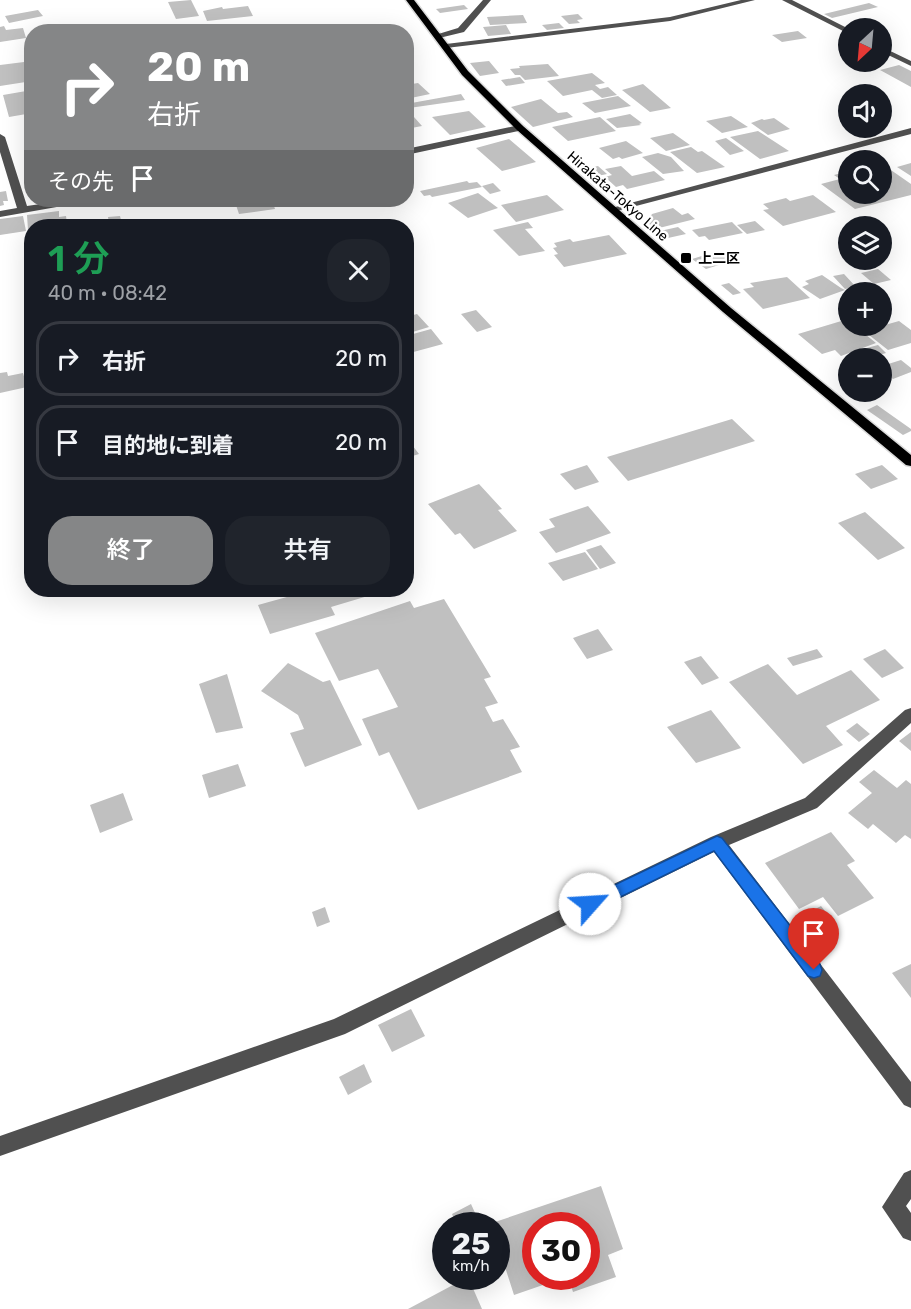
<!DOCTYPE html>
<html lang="ja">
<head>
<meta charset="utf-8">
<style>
	body { margin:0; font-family:Rubik,"Noto Sans JP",sans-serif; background:#20242c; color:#f1f3f6; height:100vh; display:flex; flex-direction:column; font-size:22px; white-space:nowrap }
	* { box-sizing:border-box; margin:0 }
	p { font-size:20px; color:#9ea1a6 }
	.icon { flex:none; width:33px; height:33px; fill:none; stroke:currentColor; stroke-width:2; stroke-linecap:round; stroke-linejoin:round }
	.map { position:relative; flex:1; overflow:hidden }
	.drawer { position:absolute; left:24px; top:219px; width:390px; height:378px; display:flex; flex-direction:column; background:#171b24; border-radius:24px; box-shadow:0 6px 24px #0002 }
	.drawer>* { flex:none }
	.top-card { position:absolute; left:24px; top:24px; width:390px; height:183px; border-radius:24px; box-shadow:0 6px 24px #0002; background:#858687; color:#fff; overflow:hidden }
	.needle { width:39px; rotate:206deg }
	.buttons { position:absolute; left:838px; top:18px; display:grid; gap:12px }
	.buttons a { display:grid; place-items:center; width:54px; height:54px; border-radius:50%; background:#171b24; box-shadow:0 6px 24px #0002; font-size:30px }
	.speed { position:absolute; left:432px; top:1212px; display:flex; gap:12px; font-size:30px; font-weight:700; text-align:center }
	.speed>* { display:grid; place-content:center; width:78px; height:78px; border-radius:50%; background:#171b24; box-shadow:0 6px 24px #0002; line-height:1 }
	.speed small { font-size:15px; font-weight:400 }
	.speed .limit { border:9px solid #d22; background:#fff; color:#111 }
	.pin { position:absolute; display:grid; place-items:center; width:51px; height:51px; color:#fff; margin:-62px -26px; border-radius:50% 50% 50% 0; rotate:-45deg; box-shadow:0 0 6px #0007 }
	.pin .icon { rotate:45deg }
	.me { position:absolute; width:66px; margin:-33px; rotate:64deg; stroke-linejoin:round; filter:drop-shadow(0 0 4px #0008) }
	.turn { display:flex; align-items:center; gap:21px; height:126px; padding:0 24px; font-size:27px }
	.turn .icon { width:78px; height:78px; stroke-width:2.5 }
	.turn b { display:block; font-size:42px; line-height:51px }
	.then { display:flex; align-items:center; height:57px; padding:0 24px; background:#0003; gap:12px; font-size:22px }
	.round { display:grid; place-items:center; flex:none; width:63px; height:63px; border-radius:24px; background:#20242c }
	.head { display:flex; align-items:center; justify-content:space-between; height:102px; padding:0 24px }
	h1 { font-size:36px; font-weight:600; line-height:45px; color:#1e9e55 }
	.action { display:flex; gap:12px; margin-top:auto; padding:12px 24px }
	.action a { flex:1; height:69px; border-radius:24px; background:#858687; color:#fff; font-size:24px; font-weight:600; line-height:69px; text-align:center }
	.action a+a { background:#20242c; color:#f1f3f6 }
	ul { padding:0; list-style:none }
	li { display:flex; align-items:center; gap:18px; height:75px; margin:0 12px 9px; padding:0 12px; border:3px solid #363941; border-radius:24px }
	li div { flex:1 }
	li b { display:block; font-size:22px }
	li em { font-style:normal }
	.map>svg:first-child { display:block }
</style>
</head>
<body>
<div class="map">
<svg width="911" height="1309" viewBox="0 0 911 1309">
	<rect width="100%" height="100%" fill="#fff"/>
	<!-- building -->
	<path fill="#c0c0c0" d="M191 0 199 16 176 19 168 2Z
		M869 3 878 7 832 18 824 14Z
		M464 5 468 9 440 13 436 9Z
		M248 6 253 16 207 21 203 11 222 7 223 9Z
		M38 10 43 16 9 23 5 16Z
		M578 14 583 19 577 20 580 23 569 24 561 16Z
		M523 15 527 23 490 25 487 17Z
		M559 23 564 28 547 30 542 25Z
		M506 25 511 34 488 36 483 27Z
		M4 26 6 30 23 28 26 38 0 42V27Z
		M798 31 807 38 782 42 772 35Z
		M32 61V81L0 86V65Z
		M489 61 499 73 480 76 470 63Z
		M548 64 559 76 525 80 520 75H515L510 69 520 68 519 66Z
		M899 65 911 71V87L880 70Z
		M592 73 605 83 595 85 600 89 608 87 617 95 602 98 592 90 563 96 547 81Z
		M520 77 525 83 506 86 501 80Z
		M418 83 430 94 406 99V85Z
		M643 84 671 108 650 112 622 90Z
		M32 90V113L9 117 3 95Z
		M461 94 465 100 409 108 406 104Z
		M618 96 631 106 595 113 582 103Z
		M541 99 558 113 567 112 573 117 533 127 511 107Z
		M406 108 422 126 406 129Z
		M469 111 486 127 450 135 432 117Z
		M630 114 642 123 639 124 641 125 617 128 606 119Z
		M731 116 748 127 722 133 706 121Z
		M600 117 616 131 568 141 552 127Z
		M774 118 790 129 768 135 751 123 762 119 764 120Z
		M855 128H871L874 129 859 134 851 129Z
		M758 131 789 151 760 159 730 137Z
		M673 133 690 145 666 151 650 138Z
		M726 138 744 151 730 155 715 141Z
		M509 139 536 162 502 171 476 148Z
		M626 141 643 153 622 159 619 157 613 159 599 148Z
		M691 147 698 152 702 151 725 167 697 173 670 152Z
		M658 153 671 157 684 171 663 174 642 157Z
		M911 163V176L897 167Z
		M598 166 607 174 593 177 584 169Z
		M621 166 632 176 654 171 665 180 627 189 623 185 616 187 605 177 612 175 605 169Z
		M888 168 911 184V195L855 209 821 184 840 179 834 175 849 171V194H882V169Z
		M467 181 469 183 477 182 482 187 432 197 430 195 424 196 420 191Z
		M493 183 501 191 490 194 482 186Z
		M6 191 8 201H3L4 205 0 206V192Z
		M478 193 498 208 468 218 448 203Z
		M547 195 564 210 516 222 501 205Z
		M813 195 836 212 783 226 763 210 769 209 763 204 786 198 790 201Z
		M272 200 275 209 239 214 236 205Z
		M673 208 682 215 688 213 695 219 655 229 647 222 652 214Z
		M59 211V217L66 216 67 224 32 226V229L28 230 27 215Z
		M23 216 26 231 0 235V219Z
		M120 216 122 224 126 223V226H107L109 224 108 217Z
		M755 221 765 230 747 234 737 225Z
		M528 222 533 228 525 229 545 251 519 256 493 230Z
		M732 222 743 233 709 240 705 236 699 237 692 230Z
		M678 227 686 234 668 238 660 231Z
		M609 235 627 254 564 267 554 255 558 254 553 248 557 247 554 243 570 239 573 242Z
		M718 251 732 261 706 269 692 259Z
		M878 269 891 280 874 284 861 273Z
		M844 274 856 287 845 289 833 276Z
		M822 275 841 288 845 290 820 299 802 287 809 284 805 281Z
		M787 277 810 298 763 309 743 289 754 287 750 283Z
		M729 283 741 293 733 295 721 285Z
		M476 310 492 327 477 332 461 314Z
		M417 314 429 327 406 334V317Z
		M848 319 849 326H855L876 343 841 356 835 350 822 354 798 334Z
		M899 321 911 330V343L888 350 864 331Z
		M431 329 443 344 406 354V336Z
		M878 345 886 353 872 357 863 349Z
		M901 360 911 368V372L893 379 882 370V366Z
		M7 372 8 376 23 373 27 387 0 393V373Z
		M877 405 911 429V431L903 435 867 410Z
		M732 419 755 441 628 481 607 457Z
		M406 441H409L419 454 406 458Z
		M587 465 599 482 575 490 560 474Z
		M882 465 898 479 871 489 855 474Z
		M479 484 502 509 498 510 517 531 474 549 460 533 455 535 428 504Z
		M588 506 611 533 556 553 539 532 555 527 549 519Z
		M865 512 905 548 878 560 838 523Z
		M601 545 616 563 600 569 586 550Z
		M585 552 598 569 563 581 548 563Z
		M312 590H388L331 607 335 615 270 634 258 605Z
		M444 599 491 677 484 679 498 703 485 707 493 722 503 719 520 747 510 750 522 772 418 810 389 752 379 756 362 719 398 707 378 669 339 681 315 633 410 601 414 608Z
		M598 629 613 650 587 659 573 638Z
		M817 649 823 657 793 666 787 658Z
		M885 649 904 668 882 678 863 659Z
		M701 656 719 678 702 685 684 662Z
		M288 663 323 682 330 680 362 745 305 767 290 733 304 729 298 715 261 691Z
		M768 664 797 695 851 670 880 700 826 726 843 745 803 764 729 682Z
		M227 674 243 728 216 733 199 684Z
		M711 710 741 748 696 763 667 727Z
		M857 723 870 734 859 742 846 731Z
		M911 732V751L899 741Z
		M238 764 246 786 209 798 202 775Z
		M874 770 897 788 906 780 911 784V839L905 835 896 843 873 824 868 829 848 813 872 793 859 782Z
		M123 793 133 820 100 833 90 805Z
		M831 832 855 861 847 865 874 898 838 916 823 897 799 909 765 863Z
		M821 906 832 920 806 932 796 919Z
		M325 907 330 922 317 927 312 912Z
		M911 964V998L892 973Z
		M411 1009 425 1036 392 1052 378 1025Z
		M364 1064 372 1082 348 1095 339 1077Z
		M601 1186 623 1249 608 1255 616 1277 573 1292 568 1276H586V1226H536V1276L566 1277 514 1295 496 1239V1226L492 1223Z
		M471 1204 481 1226H457L452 1214Z
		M468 1277 482 1309H408Z"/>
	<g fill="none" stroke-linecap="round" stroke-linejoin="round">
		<!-- major casing -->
		<g stroke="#dbdbdb" stroke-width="3">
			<path id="major" d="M406 0H414L468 71 523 126 731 308 911 455V466L906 465 723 312 517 130 462 75Z"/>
		</g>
		<!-- minor -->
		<path fill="#505050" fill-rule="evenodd" d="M483 0H491L464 32 435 39V35L458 28Z
			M741 0H755L670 21 446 48 442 46 446 44 670 17Z
			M782 0H792L849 29V34Z
			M882 47 911 61V66L882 52Z
			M520 125 523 126V130L406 155V149Z
			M911 128V134L613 212 608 209Z
			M0 134 5 137 27 206 68 200H87L85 202 0 217V211L17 208 0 152Z
			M911 708V723L817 808 729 845 911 1082V1108L904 1105 714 852 345 1034 0 1156V1136L334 1019 711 837 805 798 905 710Z
			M911 1170V1199L906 1206 911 1213V1241L903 1238 882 1207 904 1173Z"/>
		<!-- major -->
		<use href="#major" fill="#000" fill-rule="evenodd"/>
	</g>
	<!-- route -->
	<path fill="#1a73e8" stroke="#114b97" stroke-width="1.5" d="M717 836 722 838 820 964 822 970 820 976 814 978 808 976 714 851 596 909 590 911 585 909 582 904 585 899Z"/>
	<!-- markers -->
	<rect fill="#000" stroke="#fff" stroke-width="2" x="680" y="252" width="12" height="12" rx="3"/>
	<g text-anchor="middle" stroke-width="5" stroke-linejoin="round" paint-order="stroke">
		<!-- far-street labels -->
		<g font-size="14" fill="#000" stroke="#fff">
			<text transform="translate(618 196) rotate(41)" y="5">Hirakata-Tokyo Line</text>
		</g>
		<!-- far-poi labels -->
		<g font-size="14" font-weight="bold" fill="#000" stroke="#fff" text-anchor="start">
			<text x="698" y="263">上二区</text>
		</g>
	</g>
</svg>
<div class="buttons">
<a><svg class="needle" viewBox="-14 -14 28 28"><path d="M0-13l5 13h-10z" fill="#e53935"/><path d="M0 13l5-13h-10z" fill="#9ea1a6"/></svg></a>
<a><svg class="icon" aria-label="sound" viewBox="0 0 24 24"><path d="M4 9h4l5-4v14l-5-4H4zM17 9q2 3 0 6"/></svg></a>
<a><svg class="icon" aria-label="search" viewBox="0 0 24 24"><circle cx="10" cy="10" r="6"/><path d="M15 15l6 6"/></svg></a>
<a><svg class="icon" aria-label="layers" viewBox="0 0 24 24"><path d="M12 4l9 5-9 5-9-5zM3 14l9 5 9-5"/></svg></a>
<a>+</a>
<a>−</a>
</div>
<div class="speed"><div>25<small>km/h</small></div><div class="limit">30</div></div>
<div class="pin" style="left:814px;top:970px;background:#d93025"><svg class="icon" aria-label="arrive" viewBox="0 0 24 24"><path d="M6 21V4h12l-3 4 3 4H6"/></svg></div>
<svg class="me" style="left:590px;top:904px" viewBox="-20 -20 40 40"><circle r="19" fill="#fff"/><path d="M0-13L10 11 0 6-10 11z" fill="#1a73e8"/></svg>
<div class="top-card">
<div class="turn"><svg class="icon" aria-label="right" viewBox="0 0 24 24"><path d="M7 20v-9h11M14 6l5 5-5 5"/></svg><div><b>20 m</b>右折</div></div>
<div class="then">その先<svg class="icon" aria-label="arrive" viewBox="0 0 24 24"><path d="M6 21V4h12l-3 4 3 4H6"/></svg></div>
</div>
<section class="drawer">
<div class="head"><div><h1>1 分</h1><p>40 m · 08:42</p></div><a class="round"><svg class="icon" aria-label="close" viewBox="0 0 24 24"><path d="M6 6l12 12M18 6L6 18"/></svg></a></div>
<ul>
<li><svg class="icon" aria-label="right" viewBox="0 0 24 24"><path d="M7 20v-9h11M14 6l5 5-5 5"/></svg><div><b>右折</b></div><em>20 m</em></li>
<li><svg class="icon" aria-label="arrive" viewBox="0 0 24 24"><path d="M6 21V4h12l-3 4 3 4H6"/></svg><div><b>目的地に到着</b></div><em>20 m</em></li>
</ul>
<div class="action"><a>終了</a><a>共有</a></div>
</section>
</div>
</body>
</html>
